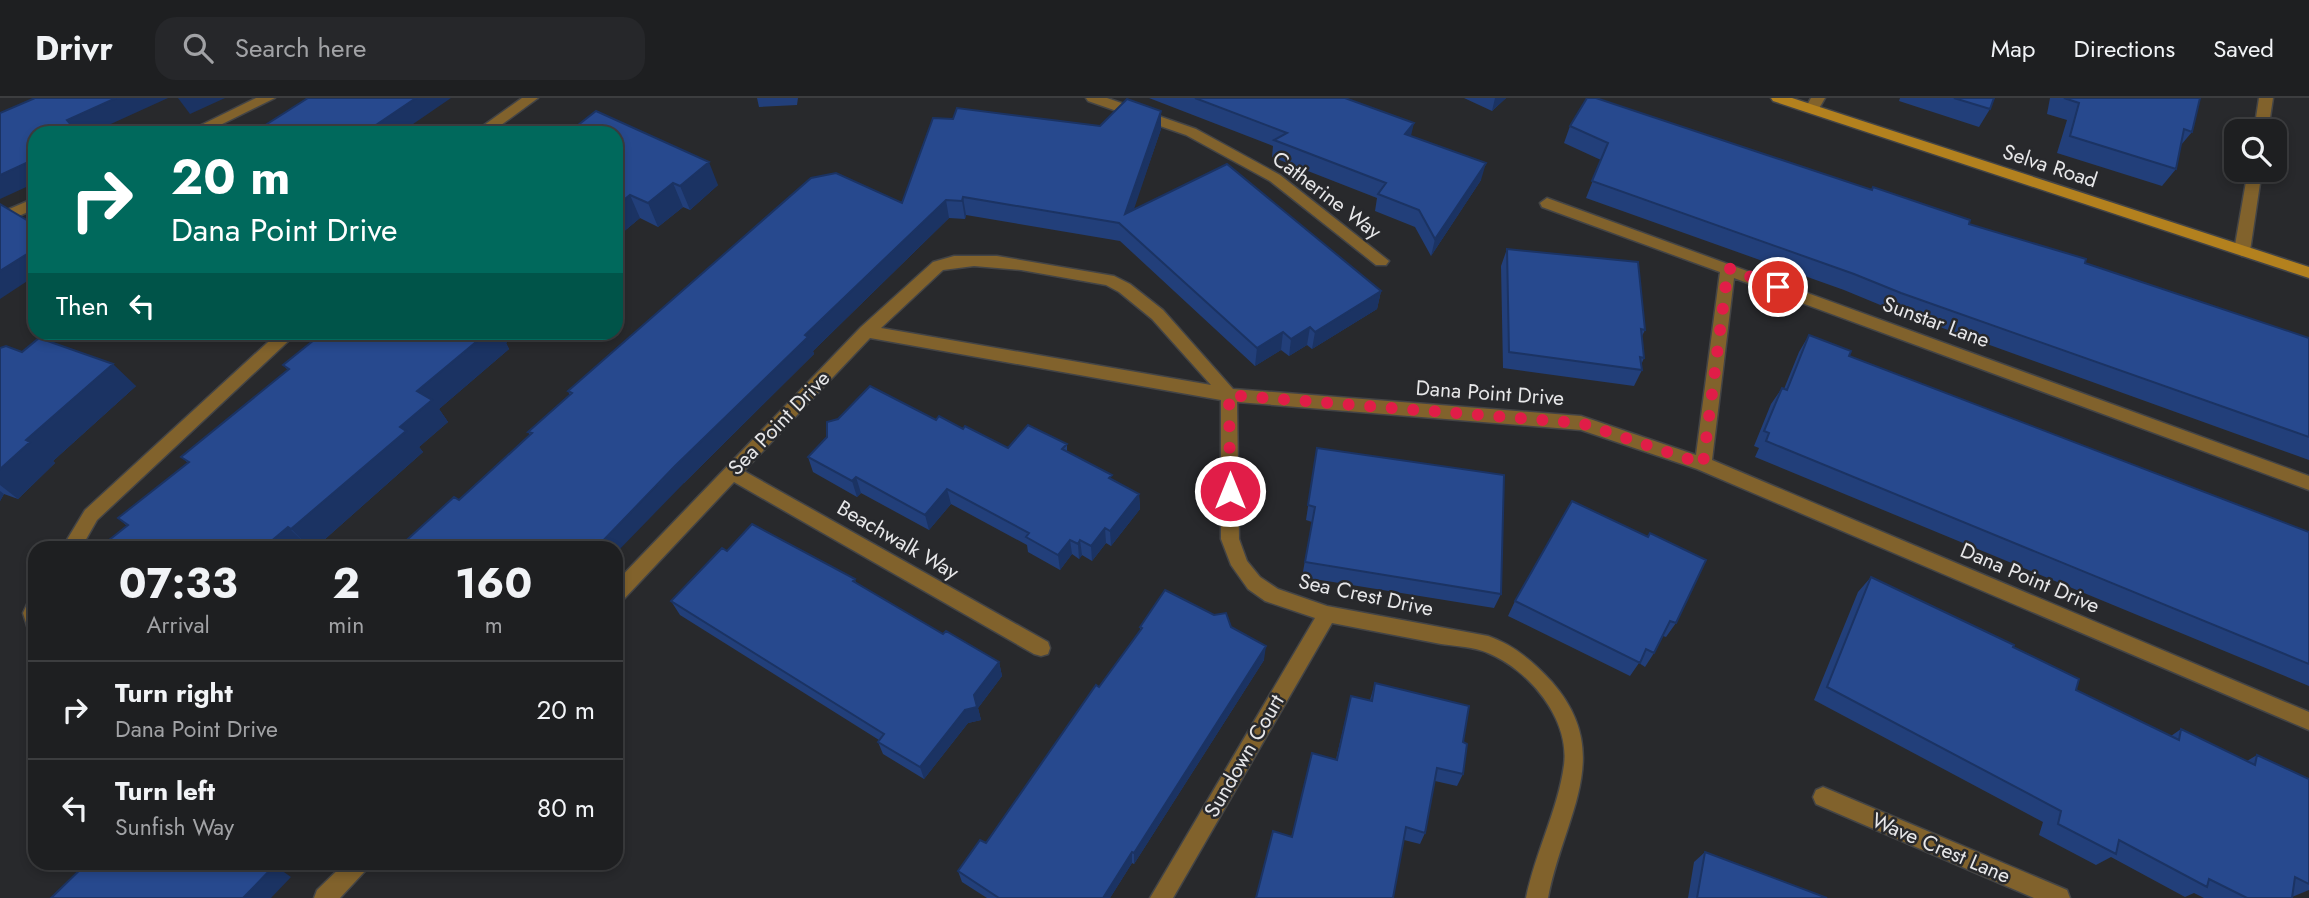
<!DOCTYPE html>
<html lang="en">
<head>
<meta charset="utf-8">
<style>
	body { margin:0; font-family:Jost,sans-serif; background:#26272a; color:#f1f3f6; height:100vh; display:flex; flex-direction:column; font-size:26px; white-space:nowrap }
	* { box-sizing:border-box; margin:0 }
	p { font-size:23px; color:#a1a2a5 }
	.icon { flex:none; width:38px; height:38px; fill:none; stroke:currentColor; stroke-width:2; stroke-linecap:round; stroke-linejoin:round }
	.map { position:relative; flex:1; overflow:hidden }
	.panel { position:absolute; left:28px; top:443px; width:595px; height:329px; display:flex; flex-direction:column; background:#1e1f21; border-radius:21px; box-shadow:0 4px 10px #0003,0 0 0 2px #3c3d3f }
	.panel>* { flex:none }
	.banner { position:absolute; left:28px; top:28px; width:595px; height:214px; border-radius:21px; box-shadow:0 4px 10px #0003,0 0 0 2px #3c3d3f; background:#00695c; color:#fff; overflow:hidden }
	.tools { position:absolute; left:2224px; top:21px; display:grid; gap:14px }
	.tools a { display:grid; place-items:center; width:63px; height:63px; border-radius:14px; background:#1e1f21; box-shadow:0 4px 10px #0003,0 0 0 2px #3c3d3f; font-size:35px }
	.pin { position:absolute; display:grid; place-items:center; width:60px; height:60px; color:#fff; margin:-30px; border:4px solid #fff; border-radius:50%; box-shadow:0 2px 7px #0007 }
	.me { position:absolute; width:77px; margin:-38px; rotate:0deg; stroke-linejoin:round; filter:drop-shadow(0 0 5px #0008) }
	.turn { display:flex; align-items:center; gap:24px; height:147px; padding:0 28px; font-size:32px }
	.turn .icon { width:91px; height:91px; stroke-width:2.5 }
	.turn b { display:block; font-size:49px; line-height:60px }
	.then { display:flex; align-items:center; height:66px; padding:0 28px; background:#0003; gap:14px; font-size:26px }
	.eta { display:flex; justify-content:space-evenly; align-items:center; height:119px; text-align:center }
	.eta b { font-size:42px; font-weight:700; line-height:49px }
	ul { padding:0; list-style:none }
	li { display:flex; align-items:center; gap:21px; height:98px; padding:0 28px; border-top:2px solid #3c3d3f }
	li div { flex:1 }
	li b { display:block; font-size:26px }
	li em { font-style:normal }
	header { display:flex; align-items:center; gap:42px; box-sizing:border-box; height:98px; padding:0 35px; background:#1e1f21; border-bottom:2px solid #3c3d3f }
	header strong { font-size:33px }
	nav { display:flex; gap:38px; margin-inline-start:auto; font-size:24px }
	.search { width:490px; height:63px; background:#26272a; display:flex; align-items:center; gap:18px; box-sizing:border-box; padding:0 24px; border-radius:21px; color:#a1a2a5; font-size:26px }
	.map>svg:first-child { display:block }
</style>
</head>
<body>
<header>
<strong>Drivr</strong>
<div class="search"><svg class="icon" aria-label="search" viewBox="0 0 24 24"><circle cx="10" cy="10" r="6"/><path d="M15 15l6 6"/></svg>Search here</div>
<nav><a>Map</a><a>Directions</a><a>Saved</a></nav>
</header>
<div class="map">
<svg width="2309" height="800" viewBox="0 0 2309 800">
	<rect width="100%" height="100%" fill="#28292c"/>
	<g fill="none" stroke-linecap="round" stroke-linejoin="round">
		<!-- street casing -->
		<g stroke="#434446" stroke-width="3">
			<path id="street" d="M256 0H275L204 35H185Z
				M522 0H538L490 35H473Z
				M1086 0H1107L1196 31 1280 77 1389 163 1386 167H1376L1270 83 1186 37 1088 3Z
				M1811 0H1825L1817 14 1812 15 1805 11Z
				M2259 0H2273L2268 33H2254Z
				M2248 72H2262L2250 153 2242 158 2234 153Z
				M35 100V111L0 126V115Z
				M1547 100 2309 378V392L1734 180 1712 362 2309 614V632L1697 371 1581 332 1237 304 1239 441 1247 463 1260 479 1278 491 1327 508 1488 538C1514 547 1534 564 1552 584 1616 657 1563 719 1548 800H1526C1535 755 1558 712 1564 667 1570 621 1529 572 1488 555 1474 549 1456 548 1441 546 1405 539 1368 532 1332 525L1173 800H1150L1315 520 1265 503 1248 491 1231 467 1221 441V302L870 240 744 373 1048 544 1050 550 1048 556 1041 558 1034 556 734 384 623 502 616 504V484L861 229 933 164 954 158H997L1114 178 1130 186 1163 212 1233 291 1581 318 1696 357 1720 174 1542 109 1540 105ZM974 168 1021 172 1106 187 1119 194 1152 221 1211 287 881 230 943 172Z
				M279 234H298L97 422 81 450H62L85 412Z
				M35 502V533L28 531 23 515 28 504Z
				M1823 689 2067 792 2070 800H2034L1816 706 1813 699 1816 692Z
				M345 765H370L366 772 340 800H314L317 792Z"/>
		</g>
		<!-- secondary casing -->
		<g stroke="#434446" stroke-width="3">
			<path id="secondary" d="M1771 0H1792L2309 169V180L1773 3Z"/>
		</g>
		<!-- street -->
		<use href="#street" fill="#81622c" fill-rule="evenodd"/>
		<!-- secondary -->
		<use href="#secondary" fill="#b3811e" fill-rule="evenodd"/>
	</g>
	<!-- wall -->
	<path fill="#223f7a" d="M757 0H798L797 7 759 9Z
		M1149 0H1345L1411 38 1481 82 1431 158 1415 129 1375 113 1377 100 1272 59 1273 48Z
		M1464 0H1506L1492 13Z
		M1900 0H1994L1990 11 1979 29 1899 3Z
		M2050 0H2200L2192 34 2181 47 2176 71 2162 88 2057 55 2067 22 2047 16Z
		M1161 13V31L1133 112 1381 193 1377 211 1312 251 1307 247 1289 258 1281 252 1255 268 1120 143 966 117 965 121 949 120 813 253 814 256 684 385 459 402 530 337 528 334 570 297 568 293 902 105 953 21 1100 28Z
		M1570 28 1969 126 2309 240V362L1890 211 1844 192 1586 100 1601 62 1564 45Z
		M616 35 718 87 690 112 683 109 658 129 640 120 616 140Z
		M1507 151 1645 232 1642 238 1644 260 1641 267 1642 272 1634 288 1503 270 1501 168Z
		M324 234H519L506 245 509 251 439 311 448 324 419 349 423 354 315 450H99L127 428 118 420 188 365 181 359 288 272 283 267Z
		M1809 237 1849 258 2309 434V588L1755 359 1759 350 1754 348 1771 306 1782 290 1784 291 1799 254Z
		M0 250 22 254 136 288 53 363 55 365 18 401 4 396 0 403Z
		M963 331 1008 350 1067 346V354L1112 382 1139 396 1140 411 1111 448 1106 445 1092 463 1082 457 1079 461 1072 456 1060 472 1028 454 1027 447 951 406 929 432 861 395 857 399 813 374 808 359Z
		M1317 350 1501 496 1494 510 1302 479 1312 424 1306 422Z
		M1572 403 1676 525 1666 539 1663 538 1654 555 1645 569 1639 565 1630 578 1508 518 1515 503Z
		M727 453 855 481 856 485 943 536 999 564 1002 578 978 610 981 622 968 625 924 681 883 656 878 644 879 642 680 517 671 503Z
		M1871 479 2013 549 2076 592 2171 638 2181 631 2247 663 2257 657 2309 681V792L2292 799V800H2204L2194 795 2185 799 2111 759 2096 767 2039 737 2043 724 1814 602 1858 494Z
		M1140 529H1231L1264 562 1134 766 1132 765 1110 800H987L962 784 958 773 986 745 1140 533Z
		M1375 585 1463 644V676L1457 688 1435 683 1425 735 1420 746 1404 742 1336 661 1351 598 1370 602Z
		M1705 754 1827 800H1688L1694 764Z"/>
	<!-- shaded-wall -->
	<path fill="#1b3363" d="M116 0H168L91 35H78L67 22Z
		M178 0H225L190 16Z
		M416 0H451L400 35H364Z
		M1495 0H1506L1492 13Z
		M1161 13V31L1127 132 1125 116Z
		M1414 25 1410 42 1405 36Z
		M35 61V85L0 101V77Z
		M709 64 718 87 690 112 680 88Z
		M1486 65 1481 82 1431 158 1435 141Z
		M673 85 683 109 658 129 648 105Z
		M630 97 640 120 616 140V108Z
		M963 99 966 117 965 121 962 103Z
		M946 102 949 120 813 253 814 256 684 385 616 455V450H596L805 237Z
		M35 151V178L0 201V173Z
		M1381 193 1377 211 1312 251 1315 234Z
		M1310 229 1307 247 1289 258 1291 241Z
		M488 234H519L506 245 509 251 439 311 448 324 419 349 423 354 315 450H310L291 431 400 329 417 293Z
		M1283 234 1281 252 1255 268 1257 250Z
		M113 266 136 288 53 363 55 365 18 401 0 387V371L26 342Z
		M856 379 861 395 857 399 852 383Z
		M947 391 951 406 929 432 925 417Z
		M0 393 4 396 0 403Z
		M1139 396 1140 411 1111 448 1110 433Z
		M288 429 309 449 263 450Z
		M1105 430 1106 445 1092 463 1091 448Z
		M1070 442 1072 456 1060 472 1058 457Z
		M1080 442 1082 457 1079 461 1078 446Z
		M1266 548 1264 562 1134 766V755Z
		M999 564 1002 578 978 610 981 622 968 625 924 681 920 669Z
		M1132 754V765L1110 800H1103Z
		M267 765H271L291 779 271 800H243Z"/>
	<!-- building -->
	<path fill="#27498e" stroke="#1b3363" stroke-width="2" d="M35 0H116L67 22 78 35H35V61L0 77V15Z
		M308 0H416L364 35H270L273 33 264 28Z
		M1195 0H1345L1414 25 1405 36 1486 65 1435 141 1419 112 1378 96 1386 85 1274 42 1287 35Z
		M1587 0H1596L1872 92 1873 89 1970 122 1969 126 2086 161 2085 165 2309 240V339L1901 195 1854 176 1592 83 1608 45 1570 28Z
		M1954 0H1994L1990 11Z
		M2064 0H2200L2192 34 2184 31 2176 71 2070 38 2079 5Z
		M1127 1 1161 13 1125 116 1227 66 1381 193 1315 234 1310 229 1291 241 1283 234 1257 250 1119 125 963 99 962 103 946 102 805 237 808 239 675 368 596 450H398L454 399 459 402 532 335 528 334 572 295 568 293 811 80 836 75 902 105 933 20 953 21 957 10 1100 28Z
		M596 13 709 64 680 88 673 85 648 105 630 97 616 108V35H568Z
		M0 106 35 127V151L0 173Z
		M1507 151 1638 164 1645 232 1641 231 1644 260 1640 259 1642 272 1509 254Z
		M324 234H488L417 293 432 302 400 329 406 333 291 431 288 429 263 450H99L128 427 118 420 189 364 181 359 289 271 283 267Z
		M1809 237 1851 253 1849 258 2309 434V566L1766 343 1769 335 1764 333 1782 290 1787 292Z
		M39 240 113 266 26 342 30 344 0 371V250L6 248 22 254Z
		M870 288 936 322 939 318 963 331 965 328 1008 350 1028 327 1067 346 1062 351 1112 377 1109 380 1139 396 1110 433 1105 430 1091 448 1080 442 1078 446 1070 442 1058 457 1026 439 1029 435 947 391 925 417 856 379 852 383 808 359 827 339V324L838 321Z
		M1317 350 1504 377 1501 496 1305 464 1315 409 1308 407Z
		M1572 403 1648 439 1650 435 1706 462 1676 525 1670 523 1654 555 1646 551 1640 565 1515 503Z
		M752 426 855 481 853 483 943 536 946 533 999 564 974 597 977 609 965 612 920 669 878 644 884 636 671 503 722 450 727 453Z
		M1871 479 2014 547 2013 549 2079 581 2076 592 2179 642 2181 631 2255 667 2257 657 2309 681V786L2295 779 2292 800H2247L2209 781 2207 789 2119 742 2116 756 2058 726 2061 713 1827 589Z
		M1165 492 1214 517 1226 515 1231 529 1266 548 1134 755 1132 754 1103 800H999L958 773 980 742 986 745 1096 587 1099 589 1142 530 1140 529Z
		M1375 585 1469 608 1463 644 1467 646 1463 676 1437 670 1425 735 1406 729 1393 800H1256L1273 733 1292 739 1312 655 1337 662 1351 598 1372 603Z
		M1705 754 1827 800H1697Z
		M87 765H267L273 769 243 800H51Z"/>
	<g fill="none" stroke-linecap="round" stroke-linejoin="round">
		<!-- route -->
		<path stroke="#e11d48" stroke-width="12" stroke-dasharray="0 21.6" d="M1230 393 1229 297 1581 325 1703 366 1728 170 1778 189"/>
	</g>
	<g text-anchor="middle" stroke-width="5" stroke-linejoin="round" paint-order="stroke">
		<!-- street labels -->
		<g font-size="21" fill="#e7e7e9" stroke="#28292c">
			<text transform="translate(2050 68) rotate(18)" y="7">Selva Road</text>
			<text transform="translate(1327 97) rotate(37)" y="7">Catherine Way</text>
			<text transform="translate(1936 224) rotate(20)" y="7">Sunstar Lane</text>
			<text transform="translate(1490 295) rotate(4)" y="7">Dana Point Drive</text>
			<text transform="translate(779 325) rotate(-46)" y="7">Sea Point Drive</text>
			<text transform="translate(898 442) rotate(30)" y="7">Beachwalk Way</text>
			<text transform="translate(2030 480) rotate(23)" y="7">Dana Point Drive</text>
			<text transform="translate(1366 497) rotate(12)" y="7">Sea Crest Drive</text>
			<text transform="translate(1244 658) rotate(-60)" y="7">Sundown Court</text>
			<text transform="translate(1941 750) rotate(23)" y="7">Wave Crest Lane</text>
		</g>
	</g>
</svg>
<div class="tools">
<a><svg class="icon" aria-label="search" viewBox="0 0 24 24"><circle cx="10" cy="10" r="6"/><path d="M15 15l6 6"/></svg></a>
</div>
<div class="pin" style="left:1778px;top:189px;background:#d93025"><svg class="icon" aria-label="arrive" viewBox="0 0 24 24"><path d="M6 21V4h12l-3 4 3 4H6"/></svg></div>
<svg class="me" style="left:1230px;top:393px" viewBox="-20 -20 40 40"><circle r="17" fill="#e11d48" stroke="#fff" stroke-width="3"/><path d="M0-11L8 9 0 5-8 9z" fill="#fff"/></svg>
<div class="banner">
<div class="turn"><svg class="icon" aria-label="right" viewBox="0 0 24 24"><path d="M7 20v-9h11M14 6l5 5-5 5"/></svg><div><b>20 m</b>Dana Point Drive</div></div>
<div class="then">Then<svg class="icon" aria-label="left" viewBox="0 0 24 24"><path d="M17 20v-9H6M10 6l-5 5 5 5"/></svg></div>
</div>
<section class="panel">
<div class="eta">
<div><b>07:33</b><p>Arrival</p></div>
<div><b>2</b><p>min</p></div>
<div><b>160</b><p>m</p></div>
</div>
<ul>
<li><svg class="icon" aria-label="right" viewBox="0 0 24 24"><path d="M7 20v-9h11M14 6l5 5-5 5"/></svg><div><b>Turn right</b><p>Dana Point Drive</p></div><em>20 m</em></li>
<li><svg class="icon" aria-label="left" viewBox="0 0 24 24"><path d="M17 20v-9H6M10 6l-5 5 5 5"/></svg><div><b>Turn left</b><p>Sunfish Way</p></div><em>80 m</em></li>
</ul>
</section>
</div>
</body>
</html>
